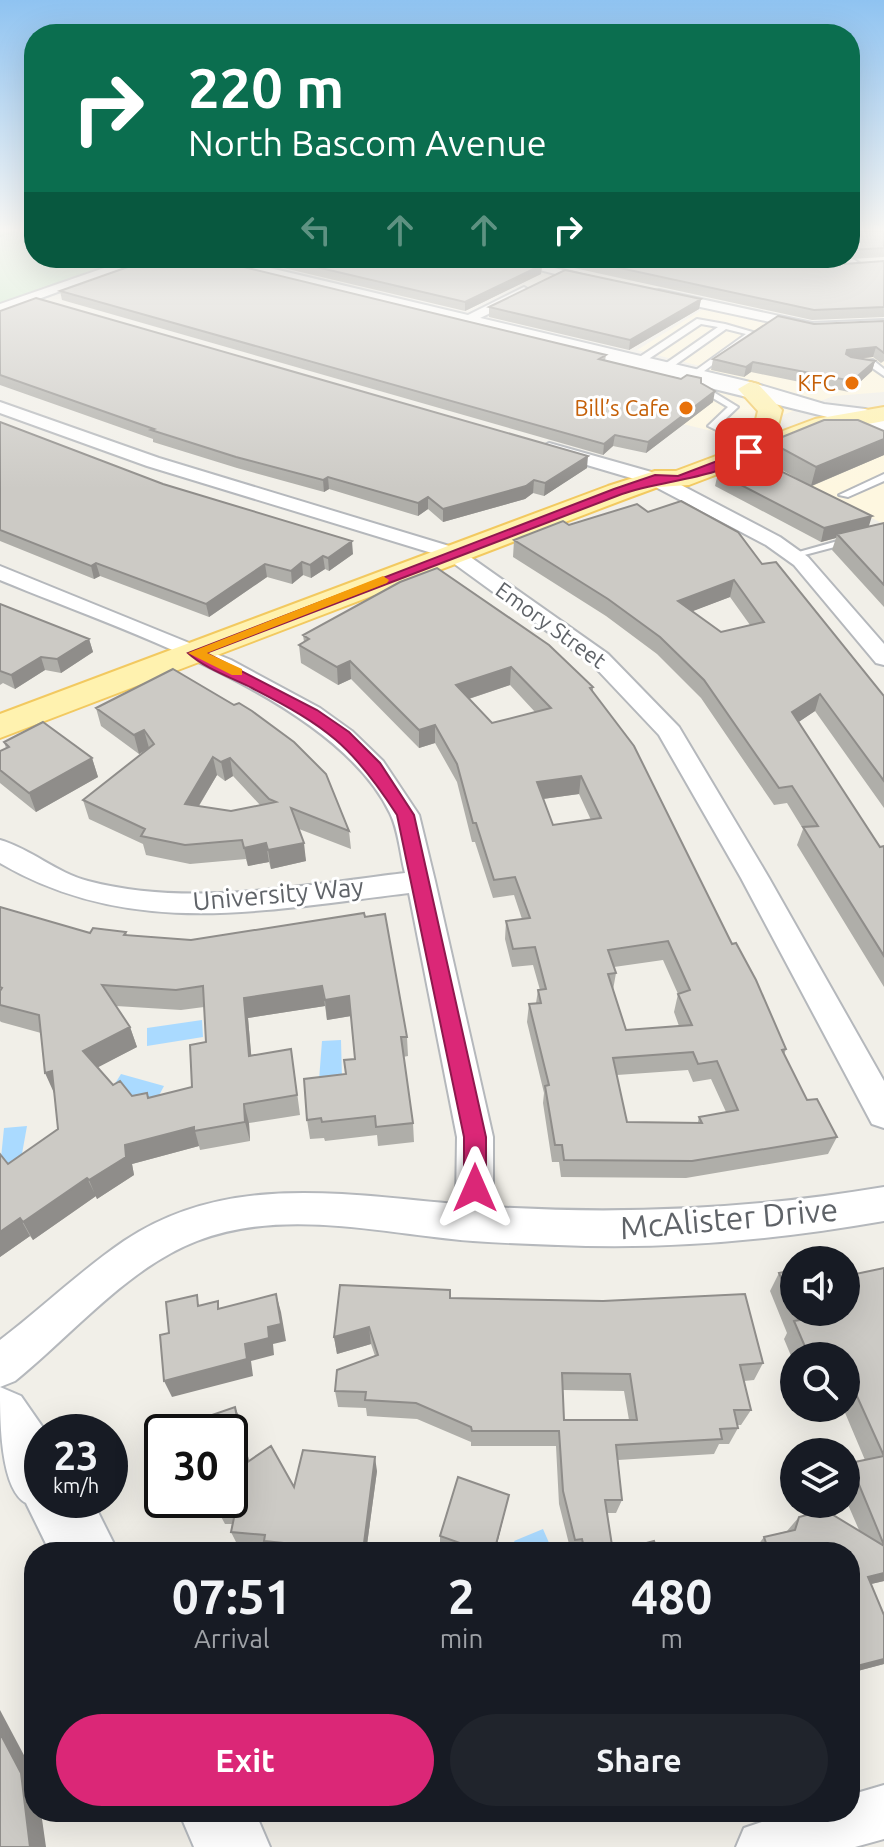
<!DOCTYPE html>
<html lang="en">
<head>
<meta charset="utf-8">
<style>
	body { margin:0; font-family:Ubuntu,sans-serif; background:#20242c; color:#f1f3f6; height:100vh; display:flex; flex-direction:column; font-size:30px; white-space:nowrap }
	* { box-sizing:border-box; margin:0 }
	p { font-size:26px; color:#9ea1a6 }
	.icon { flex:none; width:44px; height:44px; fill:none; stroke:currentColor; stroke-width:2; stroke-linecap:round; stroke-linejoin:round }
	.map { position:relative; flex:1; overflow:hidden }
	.details { position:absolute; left:24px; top:1542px; width:836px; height:280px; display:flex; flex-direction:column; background:#171b24; border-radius:32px; box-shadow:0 8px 32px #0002 }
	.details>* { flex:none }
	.guide { position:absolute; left:24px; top:24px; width:836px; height:244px; border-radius:32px; box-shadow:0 8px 32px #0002; background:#0b6e4f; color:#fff; overflow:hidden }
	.fabs { position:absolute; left:780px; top:1246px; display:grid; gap:16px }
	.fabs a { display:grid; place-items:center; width:80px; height:80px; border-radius:50%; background:#171b24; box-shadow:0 8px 32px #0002; font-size:40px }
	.speed { position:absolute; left:24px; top:1414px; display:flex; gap:16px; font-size:40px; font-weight:700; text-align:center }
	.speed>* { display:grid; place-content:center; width:104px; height:104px; border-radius:50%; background:#171b24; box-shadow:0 8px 32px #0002; line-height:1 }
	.speed small { font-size:20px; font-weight:400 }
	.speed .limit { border:4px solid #111; border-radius:12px; background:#fff; color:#111 }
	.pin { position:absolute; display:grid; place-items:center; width:68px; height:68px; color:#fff; margin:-34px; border-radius:16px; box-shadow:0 4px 12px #0006 }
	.me { position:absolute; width:88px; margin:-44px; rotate:0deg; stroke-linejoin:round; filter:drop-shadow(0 0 6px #0008) }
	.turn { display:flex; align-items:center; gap:28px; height:168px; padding:0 32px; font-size:36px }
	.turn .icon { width:104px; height:104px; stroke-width:2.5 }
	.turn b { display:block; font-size:56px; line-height:68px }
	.lanes { display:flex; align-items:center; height:76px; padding:0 32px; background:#0003; justify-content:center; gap:40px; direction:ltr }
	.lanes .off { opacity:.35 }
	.eta { display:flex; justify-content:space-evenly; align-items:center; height:136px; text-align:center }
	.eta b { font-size:48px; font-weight:700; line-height:56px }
	.cta { display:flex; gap:16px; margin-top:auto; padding:16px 32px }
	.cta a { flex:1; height:92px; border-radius:48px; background:#db2777; color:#fff; font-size:32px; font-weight:700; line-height:92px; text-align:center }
	.cta a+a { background:#20242c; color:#f1f3f6 }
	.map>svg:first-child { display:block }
</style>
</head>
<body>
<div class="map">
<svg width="884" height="1847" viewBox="0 0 884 1847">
	<rect width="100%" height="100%" fill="#f1efe8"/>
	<!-- commercial -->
	<path fill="#fef7e0" d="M705 308 884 353V392L834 396 728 435 654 417 704 367 637 350Z
		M811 437 884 446V524L754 460Z"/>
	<!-- green -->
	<path fill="#c5e8c5" d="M0 231H34V258H132L0 304Z"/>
	<!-- water -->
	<path fill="#aadaff" d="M202 1020 203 1037 147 1046V1028Z
		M341 1040 342 1079 319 1080 322 1041Z
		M121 1074 164 1086 155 1103 111 1090Z
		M27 1126 20 1165 0 1168 4 1128Z
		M543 1529 553 1552H520L514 1541Z"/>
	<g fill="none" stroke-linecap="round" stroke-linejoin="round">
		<!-- lane casing -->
		<g stroke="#b5b8bc" stroke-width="4">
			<path id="lane" d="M697 319 725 324 756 333 696 377 689 375 746 334 726 329 668 370H662V366L718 327 701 324 641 364H635V360Z
				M873 360 884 369V376L868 365H853L849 363Z
				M711 381 715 384 710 390 738 407 719 425 743 436V440H737L708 426 728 407 701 391Z
				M884 474V481L848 497 839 495Z
				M884 528V534L793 558 788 555Z"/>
		</g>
		<!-- street casing -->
		<g stroke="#b5b8bc" stroke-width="4">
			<path id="street" d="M850 257 884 280V290L837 258Z
				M133 258H151L0 313V304Z
				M491 258H514L607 281 600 285Z
				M524 287 531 291 529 294 470 323 458 320Z
				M659 290 812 323 884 320V328L812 331 654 297V291Z
				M0 402 159 458 459 549 608 654 679 727 769 878 884 1081V1128L872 1124 741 878 659 735 592 664 445 557 147 466 0 413Z
				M549 443 662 475 780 537 808 557 884 644V665L876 663 794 565 766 545 648 483 543 452 540 448Z
				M0 566 231 660 320 708 352 731 383 761 419 815 435 881 493 1137V1207C625 1215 754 1209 884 1187V1221C776 1240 668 1250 558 1245 530 1244 501 1243 473 1241 384 1234 284 1207 197 1241 127 1268 72 1335 15 1381L0 1387V1340C42 1308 80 1271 124 1241 225 1173 342 1194 456 1204L457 1137 409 893C265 910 132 940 0 863V840C31 849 57 873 88 881 190 908 303 885 405 873 400 854 399 831 390 813 334 697 115 628 0 580Z
				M884 1785V1839L855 1847H736L744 1828 791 1812H850V1795Z"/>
		</g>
		<!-- secondary casing -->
		<g stroke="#b6babf" stroke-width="4">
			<path id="secondary" d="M197 258H228L750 382 824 404 865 409 884 415V431L200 262Z
				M0 1387 21 1396 46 1432H42V1500H92L118 1552H50L26 1503C0 1489 0 1419 0 1387Z
				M179 1812H255L270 1847H194Z"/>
		</g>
		<!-- primary casing -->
		<g stroke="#f2c960" stroke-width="4">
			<path id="primary" d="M750 382 758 384 782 410 776 433H758L754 428 758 411 738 389Z
				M884 407V421L830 431 689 485 658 487 628 498 0 738V714L608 486 655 471H676L815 419Z"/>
		</g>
		<!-- path -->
		<path stroke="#9cc7a9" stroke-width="2" stroke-dasharray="4 2" stroke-linecap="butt" d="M0 236 17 231"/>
		<!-- lane -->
		<use href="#lane" fill="#fff" fill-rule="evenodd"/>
		<!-- street -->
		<use href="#street" fill="#fff" fill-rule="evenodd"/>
		<!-- secondary -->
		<use href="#secondary" fill="#fff" fill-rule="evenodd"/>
		<!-- primary -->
		<use href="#primary" fill="#fff2af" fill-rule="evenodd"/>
	</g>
	<!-- wall -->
	<path fill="#afaea9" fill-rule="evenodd" d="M850 231H884V258V257L817 261 798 260 818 266 884 261V317L812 320 574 268 567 263 520 258H850Z
		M241 258H515L542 265 541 274 465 311Z
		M60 291 606 355 605 361 701 383 713 402 646 453 613 446 603 455 62 300Z
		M701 299 699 309 629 350 489 317V307Z
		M0 311 587 468 544 496 533 493 525 499 443 522 428 509 418 516 329 489 324 492 237 468 153 442V439L0 385Z
		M884 321V361L881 363 873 357 859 359 875 361 872 371 849 392 751 372 744 377 711 370 713 359 814 324Z
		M0 422 163 484 353 554 329 571 325 569 311 578 303 575 292 584 267 577 209 617 100 576 94 579 0 541Z
		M884 431V455L812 486 868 526 884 523V607L832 550 836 538 821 542 715 486 718 473 762 462 798 479 766 461 770 442Z
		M648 512 762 564 884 696V808L815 711 798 722 880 847 884 846V987L797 845 803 829 787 803 774 805 701 698 657 654 606 616 513 557 514 540 569 525ZM730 597 750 625 721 632 692 611Z
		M400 582 593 687V692L732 944 786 1049 784 1055 807 1100 837 1137 828 1154 686 1178 561 1177 559 1162H552L543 1103 544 1093 527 1022 529 1004 536 1003 538 990H540L533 965 512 967 505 939 506 921 522 919 514 895 493 898 475 842H472L457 782 435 743 419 748 351 679 338 685 301 663 299 645 304 642 303 635ZM510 685 535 712 492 723 469 699ZM579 794 591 820 553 825 543 799ZM663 960 678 994 674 1012 679 1026 626 1030 613 990 616 973 614 967ZM688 1070 693 1082 711 1079 726 1112 699 1117 698 1122H627L617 1075Z
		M0 604 89 639 93 652 61 673 45 670 15 689 3 683 0 685Z
		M173 669 349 831 351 849 299 829 306 861 271 869 269 862 248 866 246 859 190 864 146 855 143 844 89 819 83 800 149 748 139 754 101 726 96 708ZM217 775 225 781 233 776 260 805 231 811 199 806Z
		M4 742 92 758 98 777 36 812 0 783V751L6 748Z
		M0 907 90 933 126 932 127 935 191 940 364 913 407 1037 408 1056 403 1057 413 1123 414 1142 378 1146 377 1135 325 1141 324 1138 310 1139 307 1120 346 1074 355 1059 351 1016 327 1020 325 1006 248 1018 251 1055 294 1069 300 1115 249 1123 250 1141 200 1150 199 1146 132 1164 134 1175 97 1199 96 1196 33 1240 30 1236 0 1257 8 1164 58 1129 54 1093 41 1033 1 1022 0 1021ZM116 1006 181 1010 204 1007 206 1042 192 1087 149 1098 147 1093 132 1096 113 1085 97 1067 137 1047 130 1027Z
		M884 1268V1581L871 1584 884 1615V1664L850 1673V1552H754V1550L764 1537 787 1531 799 1517 859 1530 846 1500V1468L850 1463 865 1460 843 1408H846V1356H794V1363L784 1339 787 1333 770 1291 779 1273 794 1270V1312H846Z
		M450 1298 763 1363 754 1380 744 1381 751 1410 741 1425H737L738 1428 729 1444H719L714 1454 618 1460 622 1500 616 1513H607L613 1552H658H571L559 1504 556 1446H471V1442L417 1419 367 1416 366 1408 338 1407 335 1391 375 1356 371 1344 337 1354 334 1337ZM563 1390 624 1391 629 1420H564Z
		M235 1407 241 1422 249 1461 294 1487 377 1471 366 1552H269L267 1547 237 1544 231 1532 232 1524H225L218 1511 230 1500Z
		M509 1495 495 1552H460L440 1545V1536Z"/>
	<!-- shaded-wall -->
	<path fill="#8f8d8a" d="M542 265 541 274 465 311V302Z
		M701 299 699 309 629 350 630 340Z
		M876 347 873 357 845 360 847 350Z
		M875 361 872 371 849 392 852 381Z
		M753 362 751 372 744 377 746 367Z
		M715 391 713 402 646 453 648 442Z
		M615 435 613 446 603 455 604 444Z
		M884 439V455L811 486 816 467Z
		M588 456 587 468 544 496 545 483Z
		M328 477 329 489 324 492 323 480Z
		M534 480 533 493 525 499 443 522V509Z
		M428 497V509L418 516V503Z
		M872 516 868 529 837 534 836 538 821 542 824 528Z
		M352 541 353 554 329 571 328 558Z
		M323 556 325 569 311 578 310 565Z
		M302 562 303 575 292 584 291 571Z
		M96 563 100 576 94 579 91 566Z
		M265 564 267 577 209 617 206 604Z
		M734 580 730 597 675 618 678 601Z
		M89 639 93 652 61 673 57 659Z
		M41 657 45 670 15 689 11 675Z
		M350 661 351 679 338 685 337 667Z
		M511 667 510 685 456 703V685Z
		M820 694 815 711 787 730 792 712Z
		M435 725V743L419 748V730Z
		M144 730 149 748 139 754 134 735Z
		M213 757 217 775 189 822 185 804Z
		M92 758 98 777 36 812 29 793Z
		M230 758 233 776 225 781 221 762Z
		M581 776 579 794 535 800 537 782Z
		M266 843 269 862 248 866 244 848Z
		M304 843 306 861 271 869 268 850Z
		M322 986 325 1006 248 1018 253 1075 249 1056 244 998Z
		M349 996 351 1016 327 1020 325 1000Z
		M130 1027 137 1047 91 1071 83 1051Z
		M52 1071 61 1091 54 1093 45 1073Z
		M244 1104 249 1123 250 1141 245 1122Z
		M194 1127 199 1146 132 1164 134 1175 97 1199 89 1180 125 1145Z
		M87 1178 96 1196 33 1240 23 1222Z
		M20 1218 30 1236 0 1257V1232Z
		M276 1294 281 1312 286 1341 273 1344 274 1355 251 1361 253 1376 172 1397 164 1381 245 1344 268 1327Z
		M369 1327 371 1344 337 1354 334 1337Z
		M235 1407 241 1422 252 1476 246 1463Z
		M375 1457 377 1471 366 1552H363Z
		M509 1495 495 1552H494Z
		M884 1573V1581L854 1588 868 1577Z
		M884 1659V1664L850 1673V1669L853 1667Z
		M0 1710 34 1774V1812H41L46 1847H30L0 1733Z"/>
	<!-- building -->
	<path fill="#cccac5" stroke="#8f8d8a" stroke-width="2" fill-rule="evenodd" d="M850 231H884V248L850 250Z
		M153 258H207L606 355 599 359 681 379 687 375 701 378V383L715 391 648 442 615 435 604 444 60 291Z
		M278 258H515L542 265 465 302Z
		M574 258H792L818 266 884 261V307L814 310Z
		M565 270 701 299 630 340 489 307Z
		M36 298 588 456 545 483 534 480 526 486 443 509 428 497 418 503 328 477 323 480 236 457 151 430 154 429 0 375V311Z
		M778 316 814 324 884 321V353L876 347 847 350 846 354 851 357 875 361 852 381 753 362 746 367 713 359Z
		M824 420H858L884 431V439L816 467 770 442Z
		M0 422 163 484 352 541 328 558 323 556 310 565 302 562 291 571 265 564 206 604 96 563 91 566 0 530Z
		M761 456 762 462 872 516 824 528 718 473Z
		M681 501 738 532 762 564 776 562 884 696V781L820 694 792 712 880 847 884 846V956L803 827 818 826 792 786 779 788 704 680 660 637 608 599 514 540 563 521 569 525 637 504 648 512ZM734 580 764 622 721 632 678 601Z
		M884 523V585L837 534Z
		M437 568 549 645 593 687 590 688 634 746 732 944 736 943 756 980 786 1049 782 1050 807 1100 817 1099 837 1137 692 1161 564 1160 562 1145H555L545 1086 549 1085 529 1004 541 1003 538 990 546 989 535 947 513 949 506 921 530 918 515 877 494 880 476 823H473L457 764 435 725 419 730 350 661 337 667 299 645 309 639 303 635 400 582ZM511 667 551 708 492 723 456 685ZM581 776 601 818 553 825 537 782ZM668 941 690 990 678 994 692 1025 626 1030 608 974 616 973 608 950ZM693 1052 698 1064 717 1061 738 1110 699 1117 702 1123 627 1122 613 1058Z
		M0 604 89 639 57 659 41 657 11 675 0 671Z
		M173 669 234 705 239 703 252 711 294 742 326 774 349 831 291 808 304 843 268 850 266 843 244 848 242 840 185 845 141 836 145 829 83 800 154 744 144 730 134 735 96 708ZM213 757 221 762 230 758 269 799 276 802 231 811 185 804Z
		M43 722 92 758 29 793 0 770V751L9 747 4 742Z
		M0 907 90 933 93 928 126 932 124 935 191 940 364 913 365 917 385 914 407 1037H401L413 1123 376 1127 375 1116 322 1122 321 1118 307 1120 304 1079 346 1074 344 1060 355 1059 349 996 325 1000 322 986 244 998 249 1056 291 1049 297 1095 244 1104 245 1122 194 1131V1127L125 1145 126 1157 89 1180 87 1178 23 1222 20 1218 0 1232V1154L8 1164 58 1129 52 1071 45 1073 39 1015 0 1005V991L2 988 0 987ZM102 985 176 990 203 986 206 1042 190 1045 192 1087 148 1098 147 1093 132 1096 120 1081 113 1085 83 1051 130 1027Z
		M884 1268V1545L850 1463 884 1456 846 1372V1356H809L794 1321 800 1320 796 1312H846V1276Z
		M794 1270V1307L779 1273Z
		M340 1285 450 1290V1298L603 1301 745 1294 763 1363 740 1365 751 1410H734L738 1428 720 1429 722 1439 616 1445 622 1500H605L613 1552 654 1541 658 1552H585L582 1539 575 1540 563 1491 559 1431H472L471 1427 416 1403 365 1400 366 1392 335 1391 337 1370 378 1355 369 1327 334 1337ZM562 1373 630 1374 637 1420H564Z
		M276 1294 281 1324 268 1327 269 1338 245 1344 247 1359 164 1381 160 1335 169 1333 166 1302 197 1295 198 1306 218 1301V1309Z
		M235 1407 246 1463 271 1446 294 1487 303 1450 375 1457 363 1551 264 1541 265 1535 231 1532 235 1513 218 1511 220 1500H230V1432H194L192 1422Z
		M458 1477 509 1495 494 1552H485L440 1536Z
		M825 1510 884 1546V1573L868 1577 884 1615V1659L853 1667 850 1660V1552H754L768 1549 764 1537 795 1530 799 1517Z
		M0 1733 21 1773 30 1847H0Z"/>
	<!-- sky -->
	<linearGradient id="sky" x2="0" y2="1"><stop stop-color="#8fc3f1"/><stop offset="0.47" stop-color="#f9f8f5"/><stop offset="1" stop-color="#f9f8f5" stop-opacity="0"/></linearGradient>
	<rect width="884" height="489" fill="url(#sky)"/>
	<!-- route -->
	<path fill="#db2777" stroke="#8e194d" stroke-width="2" d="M746 450 755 452C717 480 665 479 622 494L206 653 317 710 349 732 380 763 414 815 486 1137V1188L483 1195 475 1198 467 1195 464 1188V1137L397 815C352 745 326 726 252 688 232 678 204 668 188 653L614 489 655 475 678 476Z"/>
	<!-- slow -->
	<path fill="#f59e0b" d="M383 576 389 580 387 583 207 653 242 669V675H232L188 653Z"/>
	<!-- markers -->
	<g fill="#e8710a" stroke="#fff" stroke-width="3">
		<circle cx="852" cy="383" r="8"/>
		<circle cx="686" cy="408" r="8"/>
	</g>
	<g text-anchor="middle" stroke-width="6" stroke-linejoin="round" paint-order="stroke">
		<!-- far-food labels -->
		<g font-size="22" fill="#c56008" stroke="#fff" text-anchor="end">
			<text x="836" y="391">KFC</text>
			<text x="670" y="416">Bill’s Cafe</text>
		</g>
		<!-- far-street labels -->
		<g font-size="22" fill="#5f6368" stroke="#fff">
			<text transform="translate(551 625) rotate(36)" y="8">Emory Street</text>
		</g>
		<!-- street labels -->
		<g font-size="26" fill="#5f6368" stroke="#fff">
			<text transform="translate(278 894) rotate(-5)" y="9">University Way</text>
		</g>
		<!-- near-street labels -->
		<g font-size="32" fill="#5f6368" stroke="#fff">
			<text transform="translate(729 1219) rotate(-5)" y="11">McAlister Drive</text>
		</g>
	</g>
</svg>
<div class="fabs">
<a><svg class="icon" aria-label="sound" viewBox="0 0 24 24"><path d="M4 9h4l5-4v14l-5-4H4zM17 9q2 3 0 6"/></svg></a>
<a><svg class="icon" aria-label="search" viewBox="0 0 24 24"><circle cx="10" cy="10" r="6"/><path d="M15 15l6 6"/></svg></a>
<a><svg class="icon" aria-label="layers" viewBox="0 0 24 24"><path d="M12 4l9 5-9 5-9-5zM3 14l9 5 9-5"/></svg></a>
</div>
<div class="speed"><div>23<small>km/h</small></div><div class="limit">30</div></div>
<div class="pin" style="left:749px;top:452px;background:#d93025"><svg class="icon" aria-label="arrive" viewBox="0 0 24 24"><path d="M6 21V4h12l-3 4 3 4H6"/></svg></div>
<svg class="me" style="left:475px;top:1188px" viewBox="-20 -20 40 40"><path d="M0-17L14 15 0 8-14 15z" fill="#db2777" stroke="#fff" stroke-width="4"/></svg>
<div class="guide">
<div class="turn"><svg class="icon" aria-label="right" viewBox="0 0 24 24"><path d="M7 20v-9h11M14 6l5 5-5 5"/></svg><div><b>220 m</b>North Bascom Avenue</div></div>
<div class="lanes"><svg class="icon off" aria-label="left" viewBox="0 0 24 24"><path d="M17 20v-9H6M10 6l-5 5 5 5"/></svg><svg class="icon off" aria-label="ahead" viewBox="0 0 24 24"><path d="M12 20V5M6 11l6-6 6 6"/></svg><svg class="icon off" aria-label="ahead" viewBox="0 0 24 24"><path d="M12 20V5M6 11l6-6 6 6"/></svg><svg class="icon" aria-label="right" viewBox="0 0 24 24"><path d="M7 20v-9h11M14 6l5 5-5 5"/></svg></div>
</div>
<section class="details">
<div class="eta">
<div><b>07:51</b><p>Arrival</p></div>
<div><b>2</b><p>min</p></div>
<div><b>480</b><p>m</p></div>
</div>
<div class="cta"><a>Exit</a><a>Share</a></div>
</section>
</div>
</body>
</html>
